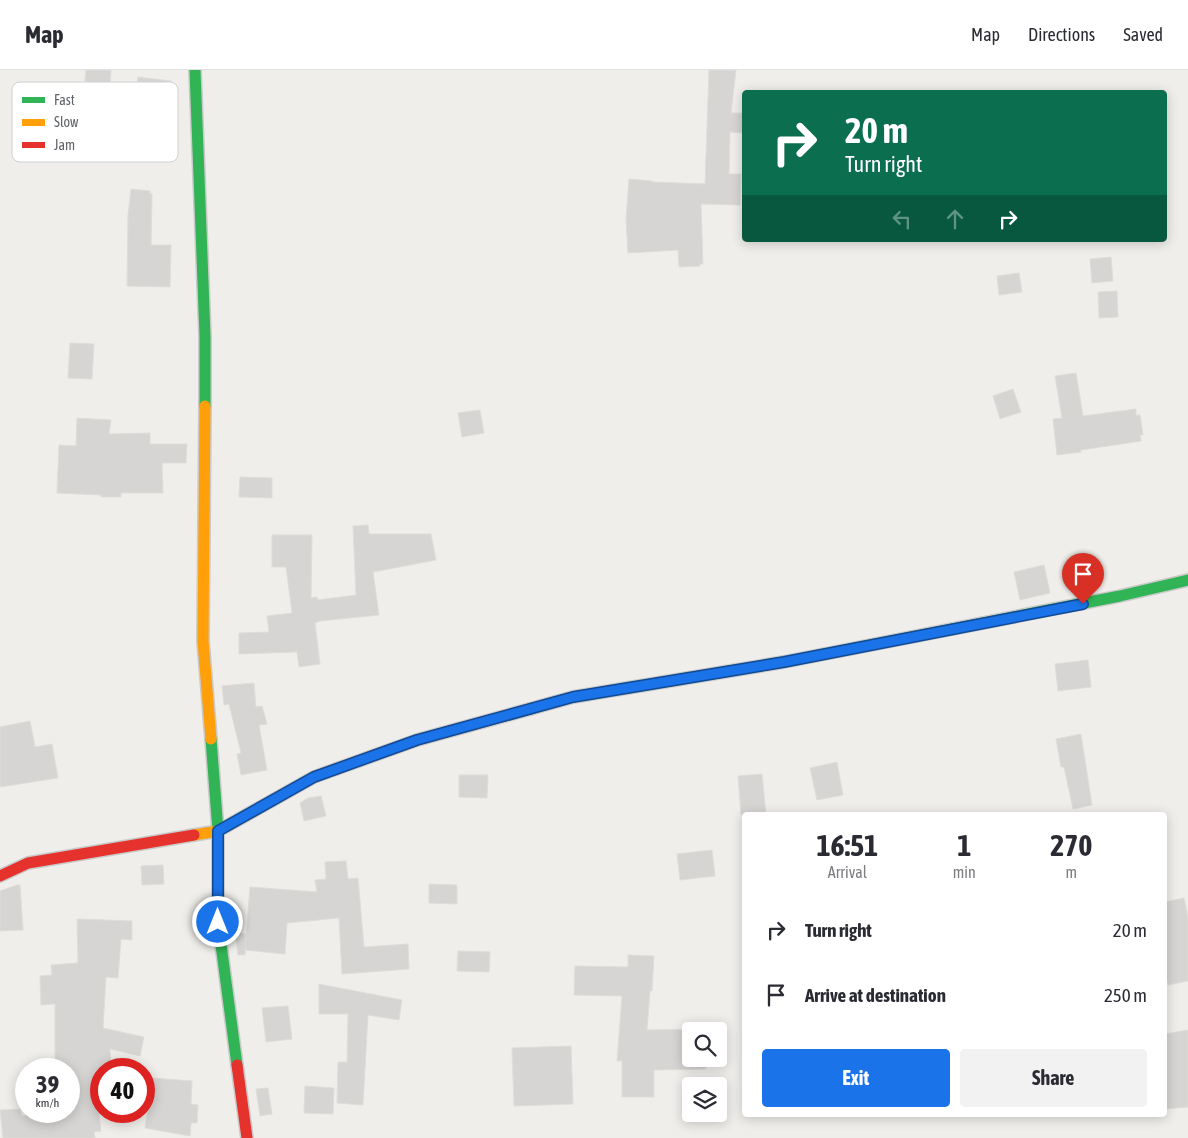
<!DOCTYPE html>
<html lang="en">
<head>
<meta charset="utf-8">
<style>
	body { margin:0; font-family:"Asap Condensed",sans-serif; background:#f2f2f3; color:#2b2b33; height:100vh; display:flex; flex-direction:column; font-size:19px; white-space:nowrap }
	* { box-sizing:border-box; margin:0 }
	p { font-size:16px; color:#7c7c81 }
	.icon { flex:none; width:28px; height:28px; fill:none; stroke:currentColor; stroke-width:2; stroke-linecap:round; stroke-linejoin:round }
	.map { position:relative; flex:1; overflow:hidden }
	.panel { position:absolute; left:742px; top:742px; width:425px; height:305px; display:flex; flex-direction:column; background:#fff; border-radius:5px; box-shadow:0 2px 12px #0003 }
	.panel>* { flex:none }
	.guide { position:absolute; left:742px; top:20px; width:425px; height:152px; border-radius:5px; box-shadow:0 2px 12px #0003; background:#0b6e4f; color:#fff; overflow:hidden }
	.tools { position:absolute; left:682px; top:952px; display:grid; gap:10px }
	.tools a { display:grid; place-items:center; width:45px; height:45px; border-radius:5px; background:#fff; box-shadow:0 2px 12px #0003; font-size:25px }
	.speed { position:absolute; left:15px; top:988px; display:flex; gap:10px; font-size:25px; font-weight:700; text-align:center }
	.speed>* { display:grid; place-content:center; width:65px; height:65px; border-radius:50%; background:#fff; box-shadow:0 2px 12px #0003; line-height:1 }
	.speed small { font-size:12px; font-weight:400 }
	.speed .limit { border:8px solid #d22; background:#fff; color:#111 }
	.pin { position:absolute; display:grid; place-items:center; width:42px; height:42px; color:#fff; margin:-51px -21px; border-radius:50% 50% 50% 0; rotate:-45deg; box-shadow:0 0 5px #0007 }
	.pin .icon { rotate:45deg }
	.me { position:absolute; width:55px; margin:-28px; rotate:0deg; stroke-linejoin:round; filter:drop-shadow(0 0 4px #0008) }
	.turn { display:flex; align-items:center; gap:18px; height:105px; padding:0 20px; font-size:22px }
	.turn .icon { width:65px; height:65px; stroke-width:2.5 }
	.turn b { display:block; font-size:35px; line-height:42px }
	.lanes { display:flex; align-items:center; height:48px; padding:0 20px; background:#0003; justify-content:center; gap:25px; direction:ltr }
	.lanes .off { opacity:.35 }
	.eta { display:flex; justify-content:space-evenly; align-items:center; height:85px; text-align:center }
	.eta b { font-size:30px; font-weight:700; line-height:35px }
	.cta { display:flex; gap:10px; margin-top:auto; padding:10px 20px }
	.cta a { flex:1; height:58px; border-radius:5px; background:#1a73e8; color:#fff; font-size:20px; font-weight:700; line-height:58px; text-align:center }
	.cta a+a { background:#f2f2f3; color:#2b2b33 }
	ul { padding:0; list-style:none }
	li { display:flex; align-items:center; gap:15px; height:65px; padding:0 20px }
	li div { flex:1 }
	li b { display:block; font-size:19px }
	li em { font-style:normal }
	header { display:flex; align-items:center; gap:30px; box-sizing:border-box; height:70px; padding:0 25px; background:#fff; border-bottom:1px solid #e1e1e2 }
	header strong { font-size:24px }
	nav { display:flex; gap:28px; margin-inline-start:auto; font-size:18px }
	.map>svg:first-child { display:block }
</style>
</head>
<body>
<header>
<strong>Map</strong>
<nav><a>Map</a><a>Directions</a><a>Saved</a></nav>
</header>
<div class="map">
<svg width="1188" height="1068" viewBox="0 0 1188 1068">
	<rect width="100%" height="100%" fill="#efeeea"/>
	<!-- building -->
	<path fill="#d6d5d3" stroke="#deddd9" d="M86 0H111L110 22 84 20Z
		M709 0H736L731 43H744L743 63 730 62 729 104H741L740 135 701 134 703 194H700V196L679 197 678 180 628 183 626 149 629 109 652 111V112L705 114Z
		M138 7 171 11 166 49 133 45Z
		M131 119 150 121V124H152L151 175H171L170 217 127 216 128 145Z
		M1111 187 1113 211 1092 213 1090 189Z
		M1019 203 1022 222 999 225 997 206Z
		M1117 221 1118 247 1099 248 1098 222Z
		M70 273 94 274 92 309 68 308Z
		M1076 303 1083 346 1136 339V345H1140L1143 365H1140L1141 371 1081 380V382L1057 385 1053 349 1062 348 1055 306Z
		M1013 319 1021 342 1000 349 993 326Z
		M480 340 484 363 462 367 458 343Z
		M77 348 111 350 109 364 150 363V374H187L186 393H162L163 423H121V427H101V425L57 423 59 375 76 376Z
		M240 407 272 408V428L239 427Z
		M368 455 369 464H431L436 490 373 502 379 545 320 551 315 553 320 594 299 597 297 582 239 584V563L269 562 267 546 292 543 286 497H272V465H312L311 528 317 527 318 530 356 525 353 456Z
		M1044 495 1050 523 1020 530 1014 502Z
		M1088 590 1091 617 1058 621 1055 594Z
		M254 613 256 637 262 636 267 654 259 655 267 700 241 705 237 684 241 683 229 634 224 635 222 616Z
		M30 651 35 677 52 674 58 708 0 717V657Z
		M1081 664 1092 735 1073 739 1064 697H1061L1056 669Z
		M837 692 843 725 817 730 810 698Z
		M762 704 766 745H741L738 706Z
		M459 705H488L487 728 459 727Z
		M321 726 326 746 304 751 300 733 308 728Z
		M712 780 715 806 680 810 677 784Z
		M346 791 348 809 358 808 364 877 408 874 409 899 342 904 339 848 287 853 285 884 245 880 250 817 317 822 315 810 326 809 325 792Z
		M163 795 164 814 142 815 141 796Z
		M429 814 457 815V834L429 833Z
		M17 815H20L23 860 0 861V821Z
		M1184 828 1188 847V911L1168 915 1167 910 1165 911V832Z
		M77 849 132 851V870L121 869 118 908 106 907 103 958 144 967 140 986 110 979 111 999H101V1001L94 1002 101 1061 94 1062 95 1068H3L0 1040 20 1039 22 1046 48 1041H69V999H55V934L41 935 40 906 52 905 51 895 78 893Z
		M235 863 246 864 245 885H238Z
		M458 881 490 882 489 902 457 901Z
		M628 885 654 886 652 921H650L647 960 705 959 706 961H691V989H706V999L654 1000V1027H622V991H617L622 926 574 925 575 896 628 897Z
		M319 914 402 930 399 950 368 945 363 1035 337 1033 338 992H347L348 944H319Z
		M288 936 292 969 266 972 262 938Z
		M1188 960V1037L1165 1039V964Z
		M571 976 573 1034 514 1036 512 978Z
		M152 1008 192 1011 191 1034 198 1035 197 1053H191L190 1066 145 1058 148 1038H149Z
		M305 1016 334 1018 333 1044 304 1043Z
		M268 1018 272 1044 260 1046 256 1019Z"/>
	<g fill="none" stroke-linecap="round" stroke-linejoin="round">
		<!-- fast casing -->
		<g stroke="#cacacb" stroke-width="14">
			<path id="fast" d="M195 0 205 266V336
				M530 639 573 627 784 592 1120 526 1188 510
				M211 669 218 761V852L237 995"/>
		</g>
		<!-- slow casing -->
		<g stroke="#cacacb" stroke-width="14">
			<path id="slow" d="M205 336 203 571 211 669
				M194 765 218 761 314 707 336 699"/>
		</g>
		<!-- jam casing -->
		<g stroke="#cacacb" stroke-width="14">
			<path id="jam" d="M336 699 417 670 530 639
				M0 806 28 793 194 765
				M237 995 247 1068"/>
		</g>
		<!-- fast -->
		<use href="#fast" stroke="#30b455" stroke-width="11"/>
		<!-- slow -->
		<use href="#slow" stroke="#ff9f0a" stroke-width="11"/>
		<!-- jam -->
		<use href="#jam" stroke="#e5322d" stroke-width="11"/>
	</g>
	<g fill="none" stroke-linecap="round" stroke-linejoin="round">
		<!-- route casing -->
		<g stroke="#114b97" stroke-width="12">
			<path id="route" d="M218 852V761L314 707 417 670 573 627 784 592 1083 534"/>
		</g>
		<!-- route -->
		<use href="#route" stroke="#1a73e8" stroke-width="9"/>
	</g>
	<!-- legend -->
	<rect x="12" y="12" width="166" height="80" rx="8" fill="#fff" stroke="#cfd0d2" stroke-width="1"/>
	<rect x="22" y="27" width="23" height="6" fill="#30b455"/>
	<rect x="22" y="49" width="23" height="7" fill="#ff9f0a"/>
	<rect x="22" y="72" width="23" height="6" fill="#e5322d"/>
	<g font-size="14" fill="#5f6368">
		<text x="54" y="35">Fast</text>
		<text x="54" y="57">Slow</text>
		<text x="54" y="80">Jam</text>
	</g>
</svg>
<div class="tools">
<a><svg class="icon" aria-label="search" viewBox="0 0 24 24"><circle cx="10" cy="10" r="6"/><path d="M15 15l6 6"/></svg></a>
<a><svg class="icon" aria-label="layers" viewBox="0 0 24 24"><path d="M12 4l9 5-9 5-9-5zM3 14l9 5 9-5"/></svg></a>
</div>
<div class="speed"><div>39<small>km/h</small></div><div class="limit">40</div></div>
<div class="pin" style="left:1083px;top:534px;background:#d93025"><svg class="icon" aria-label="arrive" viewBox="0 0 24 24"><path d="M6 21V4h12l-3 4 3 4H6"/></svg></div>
<svg class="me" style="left:218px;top:852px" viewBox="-20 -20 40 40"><circle r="17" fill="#1a73e8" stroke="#fff" stroke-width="3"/><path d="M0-11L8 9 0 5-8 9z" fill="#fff"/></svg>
<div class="guide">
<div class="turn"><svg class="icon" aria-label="right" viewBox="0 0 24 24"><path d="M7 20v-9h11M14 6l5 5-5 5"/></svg><div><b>20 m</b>Turn right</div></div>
<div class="lanes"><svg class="icon off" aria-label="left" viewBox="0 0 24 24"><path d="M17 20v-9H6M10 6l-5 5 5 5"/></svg><svg class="icon off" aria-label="ahead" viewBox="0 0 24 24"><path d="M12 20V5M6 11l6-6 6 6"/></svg><svg class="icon" aria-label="right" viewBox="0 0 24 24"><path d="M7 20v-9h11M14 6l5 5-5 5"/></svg></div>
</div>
<section class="panel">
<div class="eta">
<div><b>16:51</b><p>Arrival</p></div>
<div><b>1</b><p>min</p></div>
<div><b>270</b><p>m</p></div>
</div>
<ul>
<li><svg class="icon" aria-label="right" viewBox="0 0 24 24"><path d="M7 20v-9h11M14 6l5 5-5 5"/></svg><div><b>Turn right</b></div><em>20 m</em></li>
<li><svg class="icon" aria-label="arrive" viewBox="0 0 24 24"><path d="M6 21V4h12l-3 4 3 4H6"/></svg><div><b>Arrive at destination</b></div><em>250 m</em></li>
</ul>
<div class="cta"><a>Exit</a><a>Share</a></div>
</section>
</div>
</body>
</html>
